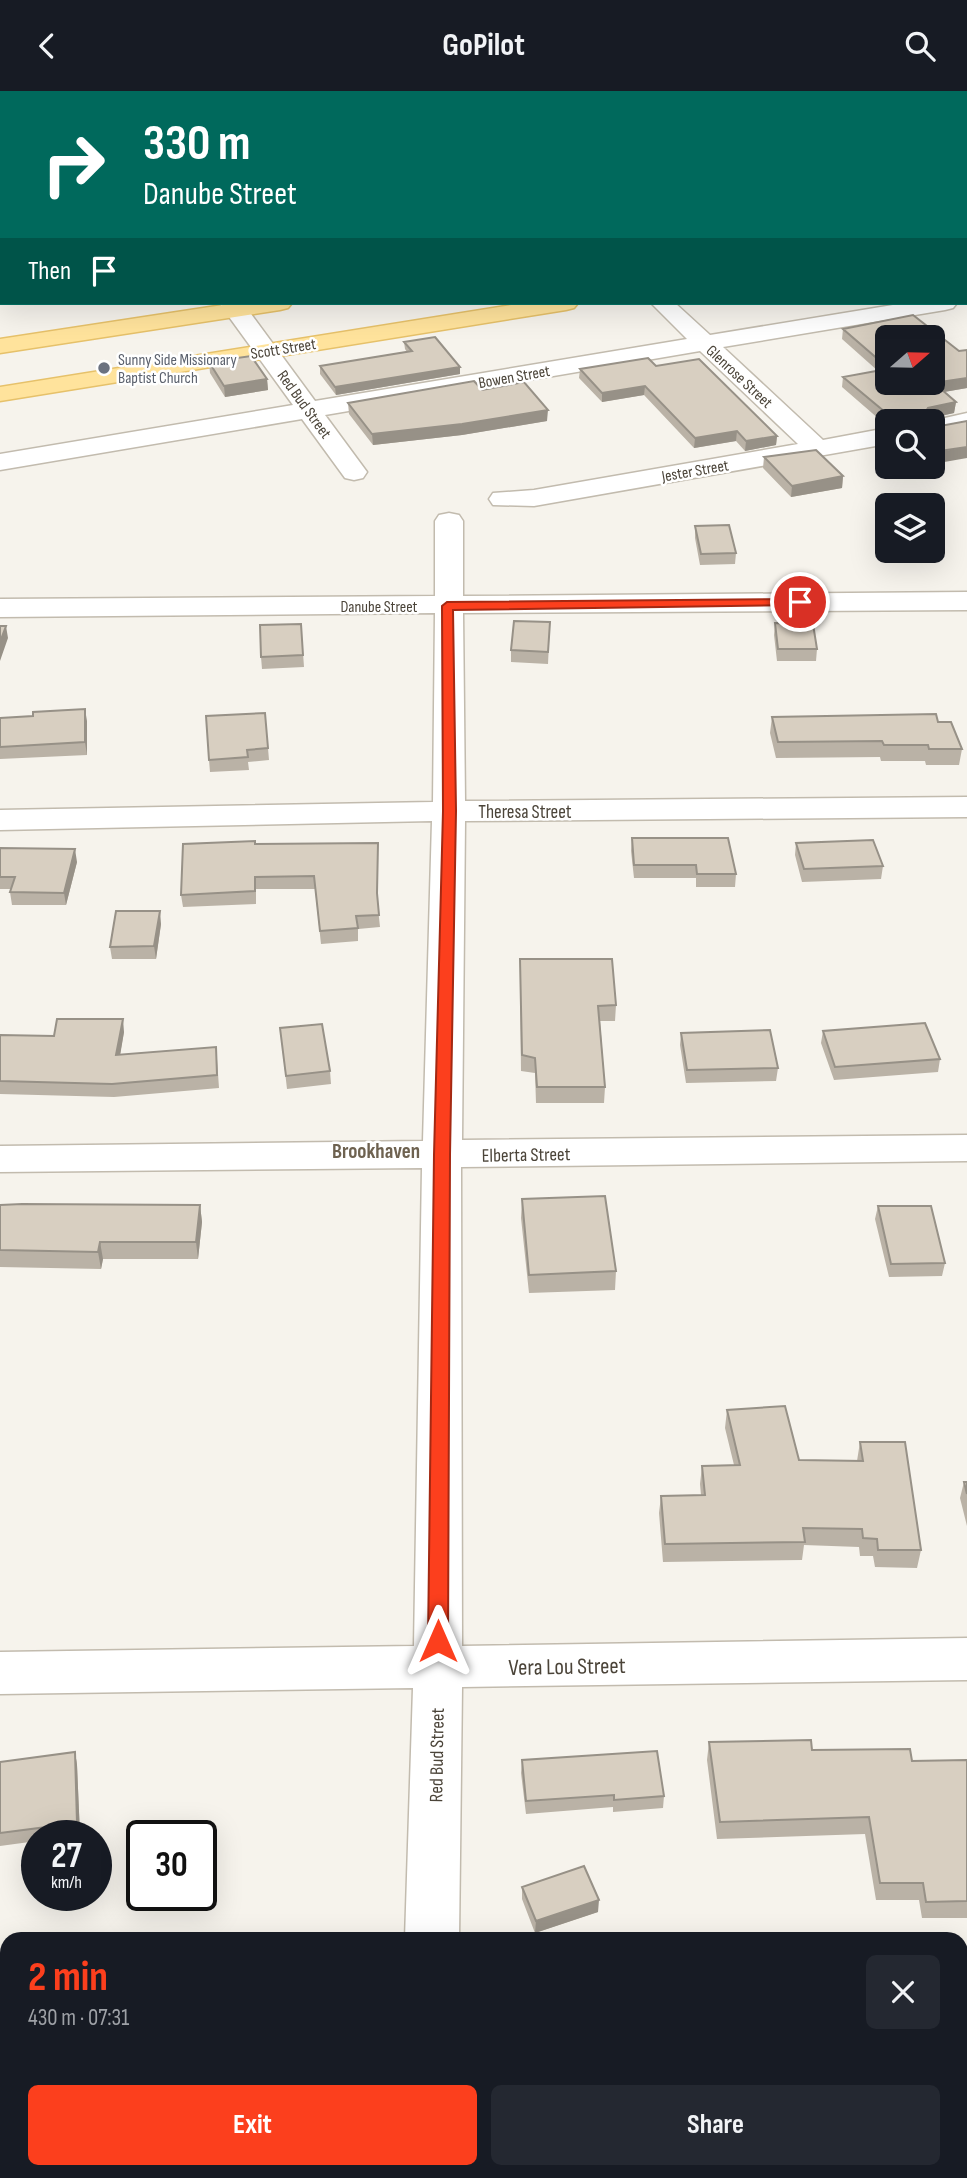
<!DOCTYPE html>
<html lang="en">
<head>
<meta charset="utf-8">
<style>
	body { margin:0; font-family:"Sofia Sans Condensed",sans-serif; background:#242831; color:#f1f3f6; height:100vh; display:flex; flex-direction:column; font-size:26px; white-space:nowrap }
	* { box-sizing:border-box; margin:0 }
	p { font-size:23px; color:#9ea1a6 }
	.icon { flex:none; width:38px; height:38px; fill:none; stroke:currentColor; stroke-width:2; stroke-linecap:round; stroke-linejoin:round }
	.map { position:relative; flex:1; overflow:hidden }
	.side { position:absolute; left:0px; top:1841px; width:968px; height:247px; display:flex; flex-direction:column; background:#171b24; border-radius:21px 21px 0 0; box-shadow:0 7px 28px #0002 }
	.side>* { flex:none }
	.top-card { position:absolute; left:0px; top:0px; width:968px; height:214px; box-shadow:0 7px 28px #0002; background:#00695c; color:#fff; overflow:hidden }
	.needle { width:46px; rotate:70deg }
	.fabs { position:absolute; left:875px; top:234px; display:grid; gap:14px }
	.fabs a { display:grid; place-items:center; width:70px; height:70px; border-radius:10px; background:#171b24; box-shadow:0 7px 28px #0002; font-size:35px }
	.speed { position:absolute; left:21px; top:1729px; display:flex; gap:14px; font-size:35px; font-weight:700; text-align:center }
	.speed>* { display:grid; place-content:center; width:91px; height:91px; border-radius:50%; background:#171b24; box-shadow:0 7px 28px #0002; line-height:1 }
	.speed small { font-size:18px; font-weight:400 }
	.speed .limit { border:4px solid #111; border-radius:10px; background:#fff; color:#111 }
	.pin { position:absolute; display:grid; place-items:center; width:60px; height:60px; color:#fff; margin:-30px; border:4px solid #fff; border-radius:50%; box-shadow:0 2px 7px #0007 }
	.me { position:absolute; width:77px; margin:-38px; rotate:0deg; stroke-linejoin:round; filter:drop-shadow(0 0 5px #0008) }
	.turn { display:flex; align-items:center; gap:24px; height:147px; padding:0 28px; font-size:32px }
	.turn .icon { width:91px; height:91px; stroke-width:2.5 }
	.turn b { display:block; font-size:49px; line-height:60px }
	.then { display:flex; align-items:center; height:66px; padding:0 28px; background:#0003; gap:14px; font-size:26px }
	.round { display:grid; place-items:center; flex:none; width:74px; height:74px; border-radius:10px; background:#242831 }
	.head { display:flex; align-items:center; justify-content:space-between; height:119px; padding:0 28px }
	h1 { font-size:42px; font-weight:700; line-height:52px; color:#fc3f1d }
	.action { display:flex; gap:14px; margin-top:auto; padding:14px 28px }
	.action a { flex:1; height:80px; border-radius:10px; background:#fc3f1d; color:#fff; font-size:28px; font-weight:700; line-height:80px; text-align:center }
	.action a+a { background:#242831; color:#f1f3f6 }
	header { display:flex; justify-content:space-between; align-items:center; height:91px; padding:0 28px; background:#171b24; font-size:32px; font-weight:700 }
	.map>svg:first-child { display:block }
</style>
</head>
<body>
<header><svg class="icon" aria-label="back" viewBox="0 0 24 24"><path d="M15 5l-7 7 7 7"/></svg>GoPilot<svg class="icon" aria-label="search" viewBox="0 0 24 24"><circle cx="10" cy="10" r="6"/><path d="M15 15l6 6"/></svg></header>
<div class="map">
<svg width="967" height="2087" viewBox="0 0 967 2087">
	<rect width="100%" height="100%" fill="#f6f3ec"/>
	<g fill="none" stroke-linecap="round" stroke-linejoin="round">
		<!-- minor casing -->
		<g stroke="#c2bbae" stroke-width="3">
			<path id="minor" d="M427 0H447L449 2H429Z
				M539 0H570L537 2Z
				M793 0H814L816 2H795Z
				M966 108H967V121H966Z
				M0 152H2V166H0Z
				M219 212H243L315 310 687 248 651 212H675L710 244 905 212H957L953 217 945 219 723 256 823 349 887 337V353L534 415 493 414 489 408 493 402 534 399 798 353 700 260 325 324 367 381 363 387 354 389 345 387 302 328 0 379V363L293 314Z
				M967 322V338L933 345V331H927Z
				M449 422 459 424 463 430V505L967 501V519L463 522 465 710 967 706V726L465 730 462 1049 967 1044V1070L461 1076 462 1555 967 1547V1589L462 1596 459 1848H405L413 1597 0 1603V1561L414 1555 422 1077 0 1081V1055L423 1050 432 730 0 739V719L433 711 435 522 0 526V508L435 505V430L439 424Z
				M397 2081H455V2087H397Z"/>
		</g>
		<!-- major casing -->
		<g stroke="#e6c16a" stroke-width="3">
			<path id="major" d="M966 98H967V110H966Z
				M967 141V155L966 156V142Z
				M236 212H292L288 217 280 219 0 262V248Z
				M524 212H578L574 217 566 219 0 310V296Z"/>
		</g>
		<!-- minor -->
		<use href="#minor" fill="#fff" fill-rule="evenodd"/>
		<!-- major -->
		<use href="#major" fill="#ffe39c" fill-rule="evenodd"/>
	</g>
	<!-- wall -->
	<path fill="#bab2a6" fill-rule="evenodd" d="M642 0H699L701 2H644Z
		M913 224 959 260 967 259V297L944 301 956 311 954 322 932 327V331H887V335L842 296 843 286 878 280 842 248 843 238ZM887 247H933V292H887Z
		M404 251 460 283 336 304 320 283V275L407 261 405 258Z
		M209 271 267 288 268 299 225 306 210 282Z
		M656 275 777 345 776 354 745 360 736 350 694 357 644 304 602 311 579 287 580 278Z
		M482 299 547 330 462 344 373 354 349 323 348 312Z
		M764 366 843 385 842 397 791 406 763 377Z
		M695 435 736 462 735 473 700 474 695 447Z
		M550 531 548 573 511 571V559Z
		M775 532 817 558 816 570H777L774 544Z
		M301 533 304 576 262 578 261 566Z
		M265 622 269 669 248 671 249 679 210 681 209 669Z
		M772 626 938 631 962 658 959 674H926L925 670H881L880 666 776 667 770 642Z
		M0 627 87 630V664L0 668Z
		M632 747 736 783 735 796H696V787H634L631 760Z
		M378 752 377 808 380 836 358 838V850L321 853 315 798H256V813L183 816 181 804 255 753Z
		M796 752 883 775 881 788 802 791 795 764Z
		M0 757 77 771 66 814H12L10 801 11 798H0Z
		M161 833 156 868H112L110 856Z
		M520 884 616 914 615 930H600L605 996 604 1012H536L535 982 521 980Z
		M280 937 330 980 331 993 287 998Z
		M823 940 940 968 938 981 834 989 821 952Z
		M124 941 120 963 217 968 219 997 114 1006 0 1003V944L54 945Z
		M681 942 778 977 776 990 686 992 680 954Z
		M522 1108 616 1180 615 1199 529 1202 521 1127Z
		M0 1114H200L202 1131 198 1168H103L101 1178 0 1176Z
		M878 1115 945 1172 942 1185 889 1186 875 1128Z
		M727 1319 799 1369 857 1370 860 1351 921 1459 917 1477 875 1476 873 1465H860L859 1456 804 1454 802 1469 663 1471 659 1422 661 1405 701 1404 700 1393 702 1375 734 1374 725 1337Z
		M964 1391H967V1435L960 1407Z
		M709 1651 812 1659 912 1670 967 1669V1827H922L919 1809H876L865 1743 717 1748 707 1669Z
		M75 1661 77 1674 80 1744 37 1745V1750L0 1755V1671Z
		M522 1669 664 1705 663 1717 613 1721V1716L526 1723 521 1682Z
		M522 1796 598 1821 535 1842 522 1808Z"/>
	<!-- shaded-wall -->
	<path fill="#979187" d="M460 276V283L336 304 335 296Z
		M967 287V297L932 303 934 292Z
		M267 288 268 299 225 306 224 295Z
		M645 295 644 304 602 311V302Z
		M956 311 954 322 926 328V320L928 317Z
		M548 319 547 330 462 344 373 354 372 343Z
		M737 340 736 350 694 357 695 347Z
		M777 345 776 354 745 360 746 350Z
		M967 356V367L933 373V362Z
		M843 385 842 397 791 406 792 395Z
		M6 535 8 547 0 570V551Z
		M85 618 87 630V664L85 651Z
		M75 758 77 771 66 814 64 802Z
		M160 820 161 833 156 868 154 855Z
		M123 928 124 941 118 977 116 964Z
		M200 1114 202 1131 198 1168 196 1151Z
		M100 1151 103 1168 101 1178 98 1161Z
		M75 1661 77 1674 80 1744 77 1732Z
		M599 1809 598 1821 535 1842 536 1830Z"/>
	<!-- building -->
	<path fill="#d8cfc1" stroke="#979187" stroke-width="2" d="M0 0 1 2 2 0H381L383 2H2V59L0 58Z
		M474 0H540L542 2H476Z
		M652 0H699L701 2H655Z
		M0 73H2V97L0 94Z
		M913 224 959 260 967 259V287L934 292 956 311 928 317 926 320 932 323V331H897L843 286 887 278V292H933V247H887V276L843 238Z
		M435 246 460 276 335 296 320 275 412 260 404 251Z
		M251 265 267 288 224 295 209 271Z
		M648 267 656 275 699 268 777 345 746 350 737 340 695 347 645 295 602 302 580 278Z
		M474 290 482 299 524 291 548 319 462 333 372 343 348 312Z
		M967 330V356L933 361V334L935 336Z
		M816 359 843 385 792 395 764 366Z
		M729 434 736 462 701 463 695 435Z
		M514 530 550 531 548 561 511 559Z
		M775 532 813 533 817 558H778Z
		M301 533 303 564 261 566 260 534Z
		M0 535H6L0 551Z
		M85 618V651L0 656V627L33 625V621Z
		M265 622 268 657 247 659 248 666 209 669 206 625Z
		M936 623 938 631H951L962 658H929L928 654H884L882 650 778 651 772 626Z
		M632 747H728L736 783H697L696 774H634Z
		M873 749 883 775 804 778 796 752Z
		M255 750V753L378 752 377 802 379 824 356 825 358 837 320 840 314 785 255 786V800L181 804 183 753Z
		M0 757 75 758 64 802 10 801 15 786H0Z
		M116 820H160L154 855 110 856Z
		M520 868H612L616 914 598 915 605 996H537L535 967 522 964Z
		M57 928H123L116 964 216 956 217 984 112 993 0 990V944L54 945Z
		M925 932 940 968 835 976 823 940Z
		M322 933 330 980 286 985 280 937Z
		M770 939 778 977 687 979 681 942Z
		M605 1105 616 1180 529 1184 522 1108Z
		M22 1113 200 1114 196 1151H100L98 1161 0 1159V1114Z
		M878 1115H931L945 1172 891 1173Z
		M785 1315 799 1369 863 1370 860 1351H905L921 1459H878L877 1448 863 1447 862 1438 803 1437 805 1451 665 1453 661 1405 705 1404 702 1375 740 1374 727 1319Z
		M964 1391H967V1403Z
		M811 1649 812 1659 910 1658 912 1670 967 1669V1810L926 1811 923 1792H880L869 1726 720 1731 709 1651Z
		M657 1660 664 1705 614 1709V1704L526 1710 522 1669Z
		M75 1661 77 1732 0 1742V1671Z
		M584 1775 599 1809 536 1830 522 1796Z
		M55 2081H327V2087H54Z"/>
	<!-- route -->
	<path fill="#fc3f1d" stroke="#a42913" stroke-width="2" d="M800 508 806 511 804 514 453 519 456 720 450 1064 448 1550 445 1556 438 1558 431 1556 428 1550 434 1064 443 720 442 515 447 511Z"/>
	<!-- markers -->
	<circle fill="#6b7280" stroke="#fff" stroke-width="2.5" cx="104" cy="277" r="7"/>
	<g text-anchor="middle" stroke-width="5" stroke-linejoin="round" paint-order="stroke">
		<!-- far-street labels -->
		<g font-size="16" fill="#4b4439" stroke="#fff">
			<text transform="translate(283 257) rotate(-9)" y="6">Scott Street</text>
			<text transform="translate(514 285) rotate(-10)" y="6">Bowen Street</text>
			<text transform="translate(740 285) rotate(43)" y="6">Glenrose Street</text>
			<text transform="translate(305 313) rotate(54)" y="6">Red Bud Street</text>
			<text transform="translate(695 379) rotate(-10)" y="6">Jester Street</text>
			<text x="379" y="521">Danube Street</text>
		</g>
		<!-- far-worship labels -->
		<g font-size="16" fill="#5b616d" stroke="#fff" text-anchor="start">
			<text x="118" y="274">Sunny Side Missionary<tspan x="118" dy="18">Baptist Church</tspan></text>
		</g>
		<!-- street labels -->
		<g font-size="19" fill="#4b4439" stroke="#fff">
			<text x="525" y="727">Theresa Street</text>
			<text transform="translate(526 1063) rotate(-1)" y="7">Elberta Street</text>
			<text transform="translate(436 1664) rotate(-89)" y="7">Red Bud Street</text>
		</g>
		<!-- neighbourhood labels -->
		<g font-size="21" font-weight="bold" fill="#6e6250" stroke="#fff">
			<text x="376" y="1067">Brookhaven</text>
		</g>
		<!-- near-street labels -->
		<g font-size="23" fill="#4b4439" stroke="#fff">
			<text transform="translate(567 1575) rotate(-1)" y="8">Vera Lou Street</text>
		</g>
	</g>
</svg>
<div class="fabs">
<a><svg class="needle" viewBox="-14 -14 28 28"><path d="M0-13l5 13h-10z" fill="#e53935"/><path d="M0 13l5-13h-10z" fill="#9ea1a6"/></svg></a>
<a><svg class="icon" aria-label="search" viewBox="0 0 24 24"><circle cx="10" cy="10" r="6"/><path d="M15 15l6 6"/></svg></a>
<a><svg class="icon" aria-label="layers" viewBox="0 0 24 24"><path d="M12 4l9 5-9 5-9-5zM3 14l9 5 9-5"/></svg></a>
</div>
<div class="speed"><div>27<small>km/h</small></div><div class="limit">30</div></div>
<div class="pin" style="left:800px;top:511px;background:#d93025"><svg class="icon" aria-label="arrive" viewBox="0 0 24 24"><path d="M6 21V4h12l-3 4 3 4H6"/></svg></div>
<svg class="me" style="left:438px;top:1550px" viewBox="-20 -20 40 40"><path d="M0-17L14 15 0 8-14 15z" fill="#fc3f1d" stroke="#fff" stroke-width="4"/></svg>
<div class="top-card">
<div class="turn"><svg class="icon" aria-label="right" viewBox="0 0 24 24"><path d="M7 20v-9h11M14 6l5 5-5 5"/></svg><div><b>330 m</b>Danube Street</div></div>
<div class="then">Then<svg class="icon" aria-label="arrive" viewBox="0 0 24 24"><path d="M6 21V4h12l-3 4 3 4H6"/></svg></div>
</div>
<section class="side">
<div class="head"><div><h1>2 min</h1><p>430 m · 07:31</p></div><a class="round"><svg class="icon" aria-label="close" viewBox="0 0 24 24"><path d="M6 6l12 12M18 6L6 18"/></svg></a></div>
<div class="action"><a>Exit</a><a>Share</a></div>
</section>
</div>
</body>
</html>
